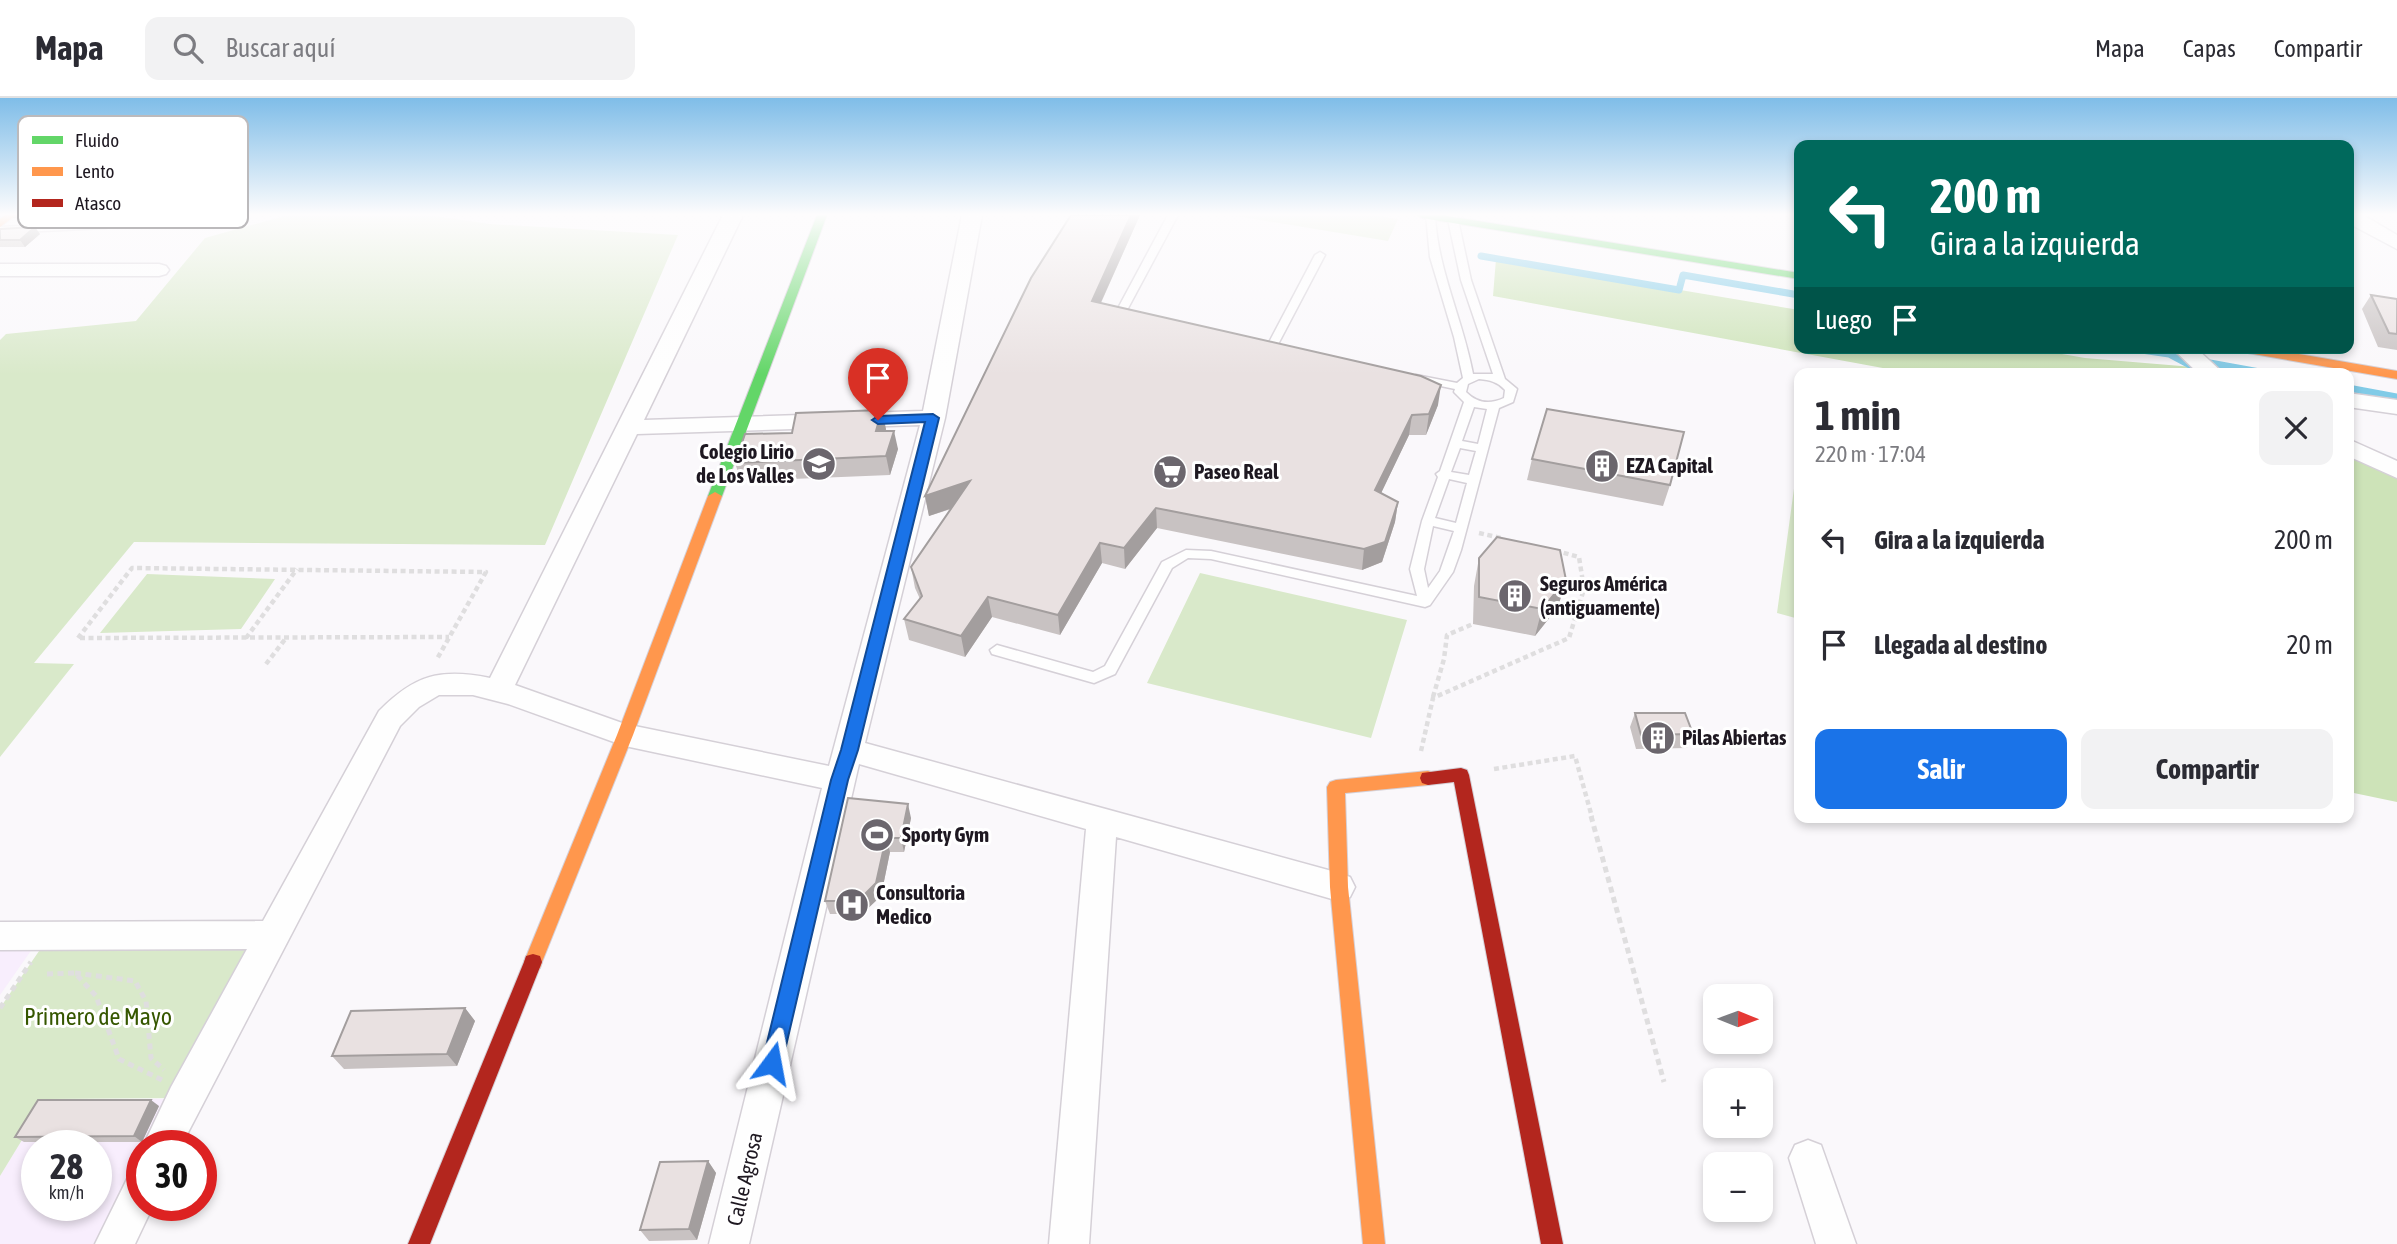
<!DOCTYPE html>
<html lang="es">
<head>
<meta charset="utf-8">
<style>
	body { margin:0; font-family:"Asap Condensed",sans-serif; background:#f2f2f3; color:#2b2b33; height:100vh; display:flex; flex-direction:column; font-size:26px; white-space:nowrap }
	* { box-sizing:border-box; margin:0 }
	p { font-size:23px; color:#7c7c81 }
	.icon { flex:none; width:38px; height:38px; fill:none; stroke:currentColor; stroke-width:2; stroke-linecap:round; stroke-linejoin:round }
	.map { position:relative; flex:1; overflow:hidden }
	.sheet { position:absolute; left:1794px; top:270px; width:560px; height:455px; display:flex; flex-direction:column; background:#fff; border-radius:14px; box-shadow:0 4px 10px #0003 }
	.sheet>* { flex:none }
	.guide { position:absolute; left:1794px; top:42px; width:560px; height:214px; border-radius:14px; box-shadow:0 4px 10px #0003; background:#00695c; color:#fff; overflow:hidden }
	.needle { width:46px; rotate:91deg }
	.tools { position:absolute; left:1703px; top:886px; display:grid; gap:14px }
	.tools a { display:grid; place-items:center; width:70px; height:70px; border-radius:14px; background:#fff; box-shadow:0 4px 10px #0003; font-size:35px }
	.speed { position:absolute; left:21px; top:1032px; display:flex; gap:14px; font-size:35px; font-weight:700; text-align:center }
	.speed>* { display:grid; place-content:center; width:91px; height:91px; border-radius:50%; background:#fff; box-shadow:0 4px 10px #0003; line-height:1 }
	.speed small { font-size:18px; font-weight:400 }
	.speed .limit { border:10px solid #d22; background:#fff; color:#111 }
	.pin { position:absolute; display:grid; place-items:center; width:60px; height:60px; color:#fff; margin:-72px -30px; border-radius:50% 50% 50% 0; rotate:-45deg; box-shadow:0 0 7px #0007 }
	.pin .icon { rotate:45deg }
	.me { position:absolute; width:77px; margin:-38px; rotate:13deg; stroke-linejoin:round; filter:drop-shadow(0 0 5px #0008) }
	.turn { display:flex; align-items:center; gap:24px; height:147px; padding:0 21px; font-size:32px }
	.turn .icon { width:91px; height:91px; stroke-width:2.5 }
	.turn b { display:block; font-size:49px; line-height:60px }
	.then { display:flex; align-items:center; height:66px; padding:0 21px; background:#0003; gap:14px; font-size:26px }
	.round { display:grid; place-items:center; flex:none; width:74px; height:74px; border-radius:14px; background:#f2f2f3 }
	.head { display:flex; align-items:center; justify-content:space-between; height:119px; padding:0 21px }
	h1 { font-size:42px; font-weight:700; line-height:52px }
	.button { display:flex; gap:14px; margin-top:auto; padding:14px 21px }
	.button a { flex:1; height:80px; border-radius:14px; background:#1a73e8; color:#fff; font-size:28px; font-weight:700; line-height:80px; text-align:center }
	.button a+a { background:#f2f2f3; color:#2b2b33 }
	ul { padding:0; list-style:none }
	li { display:flex; align-items:center; gap:21px; height:105px; padding:0 21px }
	li div { flex:1 }
	li b { display:block; font-size:26px }
	li em { font-style:normal }
	header { display:flex; align-items:center; gap:42px; box-sizing:border-box; height:98px; padding:0 35px; background:#fff; border-bottom:2px solid #e1e1e2 }
	header strong { font-size:33px }
	nav { display:flex; gap:38px; margin-inline-start:auto; font-size:24px }
	.search { width:490px; height:63px; background:#f2f2f3; display:flex; align-items:center; gap:18px; box-sizing:border-box; padding:0 24px; border-radius:14px; color:#7c7c81; font-size:26px }
	.map>svg:first-child { display:block }
</style>
</head>
<body>
<header>
<strong>Mapa</strong>
<div class="search"><svg class="icon" aria-label="search" viewBox="0 0 24 24"><circle cx="10" cy="10" r="6"/><path d="M15 15l6 6"/></svg>Buscar aquí</div>
<nav><a>Mapa</a><a>Capas</a><a>Compartir</a></nav>
</header>
<div class="map">
<svg width="2397" height="1146" viewBox="0 0 2397 1146">
	<rect width="100%" height="100%" fill="#faf8fb"/>
	<!-- built -->
	<path fill="#f8eefd" fill-rule="evenodd" d="M0 844H37L0 897Z
		M47 1001H184L159 1048H142V1082L108 1146H0V1078ZM37 1048H96V1108H37Z"/>
	<!-- green -->
	<path fill="#d9e9ca" d="M288 117H428L490 126 678 137 545 447 134 444 34 565 74 566 0 659V242L6 236 136 223 205 140Z
		M1230 117H1374L1398 121 1388 143Z
		M1799 354V521L1777 515Z
		M1200 475 1407 522 1371 640 1147 585Z
		M147 476 275 481 241 531 100 535Z
		M50 837H272L180 1000 47 1001 0 1078V910Z"/>
	<!-- forest -->
	<path fill="#cde3b8" d="M1496 161 1799 212V250H2028L2085 260 2193 269 2203 275H1910L1493 198Z
		M2348 352 2397 378V704L2349 694Z"/>
	<g fill="none" stroke-linecap="round" stroke-linejoin="round">
		<!-- stream -->
		<path stroke="#81cbe7" stroke-width="7" d="M1481 158 1679 192 1683 177 1799 197
			M2128 250 2169 256 2199 272
			M2210 265 2265 275
			M2348 290 2397 299"/>
		<!-- lane casing -->
		<g stroke="#d5d0d7" stroke-width="3">
			<path id="lane" d="M143 117H162L106 130 0 135V129L106 124Z
				M1168 117H1178L1126 214 1138 221 1133 224 1120 221 1116 214Z
				M1426 117 1435 118C1438 173 1463 222 1473 276H1493L1461 182 1447 117H1457L1471 182 1505 281 1517 291 1513 304 1499 310 1461 452 1453 474 1430 507 1425 509 1211 461 1188 460 1172 470 1115 576 1094 585 992 556 990 552 997 547 1093 574 1105 568 1162 464 1186 452 1211 453 1417 498 1410 471 1422 423 1438 379 1436 376 1440 373 1464 304 1454 294 1455 291 1412 282 1410 280 1416 277 1457 285 1463 280 1454 239 1430 159ZM1479 281C1490 282 1498 284 1505 292L1504 300C1489 307 1477 305 1466 294L1468 286ZM1474 309 1487 311 1478 346 1462 343ZM1460 350 1476 353 1469 377 1451 374ZM1449 381 1467 385 1456 425 1435 420ZM1433 428 1454 433 1440 473 1428 490 1424 471Z
				M1320 154 1325 157 1275 252 1274 254H1266L1265 252 1315 157Z"/>
		</g>
		<!-- street casing -->
		<g stroke="#d5d0d7" stroke-width="3">
			<path id="street" d="M723 117H743L644 322 923 313 962 117H982L945 320 865 645 1339 775 1350 779 1355 789 1350 799 1339 803 1116 739 1089 1146H1049L1086 731 859 666 749 1146H709L822 690 625 648 508 606 473 597H439L419 609 400 628 181 1048H143L171 989 247 851 0 852V824L263 823 379 613C415 577 440 570 490 580ZM920 327 829 668 625 626 515 587 637 336Z
				M2348 117H2363L2397 137V151L2348 125Z
				M0 166H159L166 168 169 172 166 176 159 178H0Z
				M2172 250H2196L2223 275H2198Z
				M2348 295 2397 302V316L2348 309Z
				M2348 341 2397 363V380L2348 358Z
				M1808 1042 1821 1047 1856 1146H1816L1789 1060 1795 1047Z
				M142 1071V1108H153L135 1146H95L129 1077Z"/>
		</g>
		<!-- fast casing -->
		<g stroke="#d5d0d7" stroke-width="2">
			<path id="fast" d="M817 117H827L722 398 715 402 710 401 708 398Z
				M1417 117H1441L1799 175V181L1422 120Z"/>
		</g>
		<!-- slow casing -->
		<g stroke="#d5d0d7" stroke-width="2">
			<path id="slow" d="M5 117H16L0 129V121Z
				M2236 250H2265L2397 273V281L2242 254Z
				M715 394 722 398 633 637 542 864 540 870 533 872 526 870 524 864 617 637 708 398Z
				M1428 673 1434 675 1436 680 1434 685 1428 687 1345 695 1348 789 1385 1146H1363L1330 789 1327 689 1330 684 1336 682Z"/>
		</g>
		<!-- jam casing -->
		<g stroke="#d5d0d7" stroke-width="2">
			<path id="jam" d="M1461 670 1467 672 1469 677 1563 1146H1541L1454 684 1428 687 1422 685 1420 680 1422 675Z
				M533 856 540 858 542 864 430 1146H408L524 864 526 858Z"/>
		</g>
		<!-- path-far1 -->
		<path stroke="#dfdedf" stroke-width="4.5" stroke-dasharray="5 3.5" stroke-linecap="butt" d="M1479 435 1501 440
			M78 540 132 470 486 474 437 561
			M80 540 449 539
			M246 540 297 471
			M266 566 286 540
			M1433 599 1444 561 1447 537 1473 526
			M1421 653 1433 600 1569 540 1584 491 1579 459 1557 453
			M1494 671 1575 658 1592 719"/>
		<!-- path -->
		<path stroke="#dfdedf" stroke-width="5" stroke-dasharray="6 4.5" stroke-linecap="butt" d="M1591 718 1664 984
			M75 875 135 883 146 903 151 960 164 972
			M47 876 75 875 96 898 119 961 162 982
			M0 910 31 864"/>
		<!-- lane -->
		<use href="#lane" fill="#fefefe" fill-rule="evenodd"/>
		<!-- street -->
		<use href="#street" fill="#fefefe" fill-rule="evenodd"/>
		<!-- fast -->
		<use href="#fast" fill="#63d668" fill-rule="evenodd"/>
		<!-- slow -->
		<use href="#slow" fill="#ff974d" fill-rule="evenodd"/>
		<!-- jam -->
		<use href="#jam" fill="#b3261e" fill-rule="evenodd"/>
	</g>
	<!-- wall -->
	<path fill="#c8c2c2" d="M17 117H61L53 124 19 125 15 119Z
		M1071 117H1140L1101 205 1438 307 1426 337H1409L1381 395 1398 404 1395 424 1382 464 1362 472 1157 430 1125 471 1102 465 1060 537 992 519 965 559 909 542 904 521 920 501 915 490 911 469 951 411 929 418 925 398Z
		M0 131 40 136 25 149H0Z
		M2371 197 2397 201V252L2378 249 2362 211Z
		M886 331V333L898 351 890 377 741 383 735 365 792 335Z
		M1532 361 1670 387 1663 408 1527 382Z
		M1479 460 1566 482 1558 509 1535 538 1473 526 1474 488Z
		M1635 615 1693 636 1687 650 1636 651 1630 629Z
		M848 700 911 720 904 754H890L881 798 862 816H830L825 803Z
		M465 910 475 923 457 968 344 971 332 958Z
		M159 1008 142 1044H24L15 1039Z
		M708 1063 716 1075 697 1142 649 1143 640 1132Z"/>
	<!-- shaded-wall -->
	<path fill="#a39e9e" d="M49 117H61L53 124Z
		M1131 117H1140L1093 222 1092 203Z
		M35 129 40 136 25 149 20 142Z
		M1441 287 1438 307 1426 337 1429 316Z
		M882 312 886 331 880 351 876 333Z
		M1412 317 1409 337 1373 412 1375 392Z
		M894 333 898 351 890 377 886 358Z
		M970 383 973 403 929 418 925 398Z
		M1398 404 1395 424 1382 464 1362 472 1364 451Z
		M1156 410 1157 430 1125 471 1124 450Z
		M1100 445 1102 465 1060 537 1058 517Z
		M1566 482 1558 509 1535 538 1542 511Z
		M988 499 992 519 965 559 961 538Z
		M908 706 911 720 904 754 901 740Z
		M886 740 890 754 881 798 862 816 858 803Z
		M465 910 475 923 457 968 447 956Z
		M151 1002 159 1008 142 1044 134 1038Z
		M708 1063 716 1075 697 1142 689 1131Z"/>
	<!-- building -->
	<path fill="#e9e1e1" stroke="#a39e9e" stroke-width="2" d="M17 117H49L15 119Z
		M1071 117H1131L1092 203 1421 278 1441 287 1429 316 1412 317 1375 392 1398 404 1385 444 1364 451 1156 410 1124 450 1100 445 1058 517 988 499 961 538 904 521 922 498 911 469 970 383 925 398 1031 180Z
		M35 129 20 142H0V131Z
		M2371 197 2397 201V236L2389 235Z
		M1547 311 1684 334 1670 387 1532 361Z
		M882 312 876 333H894L886 358 735 365 745 336 792 335 796 315Z
		M1497 439 1560 452 1566 482 1542 511 1479 499V460Z
		M1635 615H1685L1693 636 1641 637Z
		M848 700 908 706 901 740H886L876 785 858 803H825Z
		M465 910 447 956 332 958 351 913Z
		M38 1002H151L134 1038 15 1039Z
		M708 1063 689 1131 640 1132 660 1064Z"/>
	<!-- sky -->
	<linearGradient id="sky" x2="0" y2="1"><stop stop-color="#7fbde8"/><stop offset="0.42" stop-color="#fdfcfd"/><stop offset="1" stop-color="#fdfcfd" stop-opacity="0"/></linearGradient>
	<rect width="2397" height="277" fill="url(#sky)"/>
	<!-- route -->
	<path fill="#1a73e8" stroke="#114b97" stroke-width="2" d="M933 316 939 320 858 652 848 682 782 965 779 972 772 975 765 972 762 965 831 682 841 652 925 324 878 326 872 322 878 318Z"/>
	<!-- icons -->
	<defs>
		<g id="school-disc" transform="scale(1.75)"><circle r="9.5" fill="#6b666d" stroke="#fff"/><path d="M0-5L7-2L0 1L-7-2ZM-4 1L0 2.5L4 1V4Q0 6-4 4Z" fill="#fff"/></g>
		<g id="building-disc" transform="scale(1.75)"><circle r="9.5" fill="#6b666d" stroke="#fff"/><path d="M-4-6H4V6H1V3H-1V6H-4ZM-2.5-4.3h1.7v1.8h-1.7ZM.8-4.3h1.7v1.8H.8ZM-2.5-1h1.7V.8h-1.7ZM.8-1h1.7V.8H.8Z" fill="#fff"/></g>
		<g id="supermarket-disc" transform="scale(1.75)"><circle r="9.5" fill="#6b666d" stroke="#fff"/><path d="M-6-5.5h2.5l.6 2H6L4.5 2H-2.5L-4.4-4H-6ZM-1.5 3.2a1.3 1.3 0 1 0 .1 0ZM3 3.2a1.3 1.3 0 1 0 .1 0Z" fill="#fff"/></g>
		<g id="stadium-disc" transform="scale(1.75)"><circle r="9.5" fill="#6b666d" stroke="#fff"/><path d="M0-5a6.5 5 0 1 0 0 10a6.5 5 0 1 0 0-10ZM-3.5-1.8h7v3.6h-7Z" fill="#fff"/></g>
		<g id="hospital-disc" transform="scale(1.75)"><circle r="9.5" fill="#6b666d" stroke="#fff"/><path d="M-5-5h3v3.5h4V-5h3V5h-3V1.5h-4V5h-3Z" fill="#fff"/></g>
	</defs>
	<g fill-rule="evenodd">
		<use href="#school-disc" x="819" y="366"/>
		<use href="#building-disc" x="1602" y="368"/>
		<use href="#supermarket-disc" x="1170" y="374"/>
		<use href="#building-disc" x="1515" y="498"/>
		<use href="#building-disc" x="1658" y="640"/>
		<use href="#stadium-disc" x="877" y="737"/>
		<use href="#hospital-disc" x="852" y="807"/>
	</g>
	<g text-anchor="middle" stroke-width="6" stroke-linejoin="round" paint-order="stroke">
		<!-- poi labels -->
		<g font-size="21" font-weight="bold" fill="#1e1821" stroke="#fff" text-anchor="start">
			<text x="794" y="361" text-anchor="end">Colegio Lirio<tspan x="794" dy="24">de Los Valles</tspan></text>
			<text x="1626" y="375">EZA Capital</text>
			<text x="1194" y="381">Paseo Real</text>
			<text x="1540" y="493">Seguros América<tspan x="1540" dy="24">(antiguamente)</tspan></text>
			<text x="1682" y="647">Pilas Abiertas</text>
			<text x="902" y="744">Sporty Gym</text>
			<text x="876" y="802">Consultoria<tspan x="876" dy="24">Medico</tspan></text>
		</g>
		<!-- street labels -->
		<g font-size="21" fill="#1e1821" stroke="#fff">
			<text transform="translate(745 1081) rotate(-77)" y="7">Calle Agrosa</text>
		</g>
		<!-- near-park labels -->
		<g font-size="24" fill="#365700" stroke="#fff">
			<text x="98" y="927">Primero de Mayo</text>
		</g>
	</g>
	<!-- legend -->
	<rect x="18" y="18" width="230" height="112" rx="10" fill="#fff" stroke="#bcbabc" stroke-width="2"/>
	<rect x="32" y="38" width="31" height="8" fill="#63d668"/>
	<rect x="32" y="69" width="31" height="9" fill="#ff974d"/>
	<rect x="32" y="101" width="31" height="8" fill="#b3261e"/>
	<g font-size="19" fill="#1e1821">
		<text x="75" y="49">Fluido</text>
		<text x="75" y="80">Lento</text>
		<text x="75" y="112">Atasco</text>
	</g>
</svg>
<div class="tools">
<a><svg class="needle" viewBox="-14 -14 28 28"><path d="M0-13l5 13h-10z" fill="#e53935"/><path d="M0 13l5-13h-10z" fill="#7c7c81"/></svg></a>
<a>+</a>
<a>−</a>
</div>
<div class="speed"><div>28<small>km/h</small></div><div class="limit">30</div></div>
<div class="pin" style="left:878px;top:322px;background:#d93025"><svg class="icon" aria-label="arrive" viewBox="0 0 24 24"><path d="M6 21V4h12l-3 4 3 4H6"/></svg></div>
<svg class="me" style="left:772px;top:965px" viewBox="-20 -20 40 40"><path d="M0-17L14 15 0 8-14 15z" fill="#1a73e8" stroke="#fff" stroke-width="4"/></svg>
<div class="guide">
<div class="turn"><svg class="icon" aria-label="left" viewBox="0 0 24 24"><path d="M17 20v-9H6M10 6l-5 5 5 5"/></svg><div><b>200 m</b>Gira a la izquierda</div></div>
<div class="then">Luego<svg class="icon" aria-label="arrive" viewBox="0 0 24 24"><path d="M6 21V4h12l-3 4 3 4H6"/></svg></div>
</div>
<section class="sheet">
<div class="head"><div><h1>1 min</h1><p>220 m · 17:04</p></div><a class="round"><svg class="icon" aria-label="close" viewBox="0 0 24 24"><path d="M6 6l12 12M18 6L6 18"/></svg></a></div>
<ul>
<li><svg class="icon" aria-label="left" viewBox="0 0 24 24"><path d="M17 20v-9H6M10 6l-5 5 5 5"/></svg><div><b>Gira a la izquierda</b></div><em>200 m</em></li>
<li><svg class="icon" aria-label="arrive" viewBox="0 0 24 24"><path d="M6 21V4h12l-3 4 3 4H6"/></svg><div><b>Llegada al destino</b></div><em>20 m</em></li>
</ul>
<div class="button"><a>Salir</a><a>Compartir</a></div>
</section>
</div>
</body>
</html>
